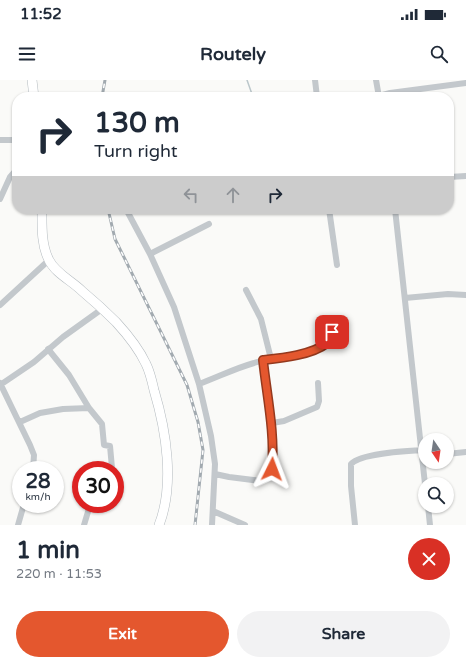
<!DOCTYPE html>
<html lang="en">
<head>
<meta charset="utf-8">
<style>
	body { margin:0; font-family:"Varela Round",sans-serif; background:#f2f2f3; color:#1f2937; height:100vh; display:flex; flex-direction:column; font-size:15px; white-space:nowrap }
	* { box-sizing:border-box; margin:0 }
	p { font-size:13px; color:#747a83 }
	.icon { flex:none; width:22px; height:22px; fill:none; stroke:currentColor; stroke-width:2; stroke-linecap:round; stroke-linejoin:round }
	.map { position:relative; height:445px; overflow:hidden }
	.sheet { display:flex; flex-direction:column; background:#fff; flex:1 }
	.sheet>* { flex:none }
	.guide { position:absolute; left:12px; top:12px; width:442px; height:122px; border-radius:16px; box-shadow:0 1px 3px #0004; background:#fff; color:#1f2937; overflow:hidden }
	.needle { width:26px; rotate:167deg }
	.fabs { position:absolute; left:418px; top:353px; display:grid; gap:8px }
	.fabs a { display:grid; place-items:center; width:36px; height:36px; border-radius:50%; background:#fff; box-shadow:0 1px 3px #0004; font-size:20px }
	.speed { position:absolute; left:12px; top:381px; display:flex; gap:8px; font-size:20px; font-weight:700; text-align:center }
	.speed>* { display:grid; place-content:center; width:52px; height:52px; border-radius:50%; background:#fff; box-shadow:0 1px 3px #0004; line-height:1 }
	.speed small { font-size:10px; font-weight:400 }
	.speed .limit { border:6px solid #d22; background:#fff; color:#111 }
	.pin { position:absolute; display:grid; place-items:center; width:34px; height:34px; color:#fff; margin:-17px; border-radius:8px; box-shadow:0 2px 6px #0006 }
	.me { position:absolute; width:44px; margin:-22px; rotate:3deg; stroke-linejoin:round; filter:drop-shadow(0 0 3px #0008) }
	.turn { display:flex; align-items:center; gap:14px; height:84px; padding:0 16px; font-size:18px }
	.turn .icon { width:52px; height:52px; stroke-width:2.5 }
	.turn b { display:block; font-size:28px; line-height:34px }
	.lanes { display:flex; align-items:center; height:38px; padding:0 16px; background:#0003; justify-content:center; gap:20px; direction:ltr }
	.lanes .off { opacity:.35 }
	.round { display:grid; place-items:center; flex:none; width:42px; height:42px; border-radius:21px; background:#f2f2f3 }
	.head { display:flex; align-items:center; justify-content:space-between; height:68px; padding:0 16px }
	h1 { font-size:24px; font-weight:700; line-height:30px }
	.button { display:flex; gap:8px; margin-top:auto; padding:8px 16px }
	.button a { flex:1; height:46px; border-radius:24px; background:#e4572e; color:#fff; font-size:16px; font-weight:700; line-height:46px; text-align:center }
	.button a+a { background:#f2f2f3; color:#1f2937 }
	.status { display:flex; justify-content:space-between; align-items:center; height:28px; padding:0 20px; background:#fff; direction:ltr }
	.status svg { height:11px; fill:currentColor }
	header { display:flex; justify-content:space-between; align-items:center; height:52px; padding:0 16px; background:#fff; font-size:18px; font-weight:700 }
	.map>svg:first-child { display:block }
</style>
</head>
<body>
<div class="status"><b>11:52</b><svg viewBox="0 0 49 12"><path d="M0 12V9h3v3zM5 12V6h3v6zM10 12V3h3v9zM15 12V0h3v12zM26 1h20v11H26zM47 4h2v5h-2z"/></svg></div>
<header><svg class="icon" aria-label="menu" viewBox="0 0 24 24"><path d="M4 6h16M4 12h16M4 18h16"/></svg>Routely<svg class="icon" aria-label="search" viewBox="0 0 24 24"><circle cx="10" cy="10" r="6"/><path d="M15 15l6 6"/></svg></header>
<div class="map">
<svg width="466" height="445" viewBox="0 0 466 445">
	<rect width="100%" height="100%" fill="#fafaf8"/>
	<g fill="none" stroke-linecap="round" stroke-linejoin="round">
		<!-- stream -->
		<path stroke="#bbc7cb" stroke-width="1.5" d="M247 0 253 17"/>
		<!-- secondary casing -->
		<g stroke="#b3babf" stroke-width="10">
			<path id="secondary" d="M32 0 34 17
				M42 129C42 145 41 165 49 180 55 193 72 201 82 211 94 221 105 231 116 242 127 254 139 269 146 284 150 292 152 301 154 310 166 350 175 404 159 445"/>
		</g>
		<!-- street -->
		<path stroke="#c3c8cc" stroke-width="6" d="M315 0 317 17
			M376 0 379 17
			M379 16 390 13 466 3
			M0 60H17
			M449 97 466 96
			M0 119 10 97 17 89
			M126 129 150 174 174 227 199 304 211 356 215 384 212 445
			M329 129 337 185
			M395 129 425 404
			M150 174 209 144
			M246 210 261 239 271 279
			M405 218 448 214 466 215
			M0 225 49 180
			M48 269 69 295 89 328 102 344 104 365 110 366 112 388
			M0 303 30 365 34 375 33 390
			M199 304C218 297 236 288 254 283 275 276 313 278 328 261 333 255 332 248 330 241
			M0 305 34 282 63 257 102 229
			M20 342 40 333 63 329 89 328
			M272 343 284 341 317 327 319 321 318 303
			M447 374 466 372
			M215 394 229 397 261 401C264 400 267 399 269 396 279 380 270 333 267 314 265 303 265 291 263 280
			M428 426 430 445
			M213 431 245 445
			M18 445 24 424
			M84 445 90 425
			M355 445 351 406V384C361 373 406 371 422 370"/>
		<!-- secondary -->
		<use href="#secondary" stroke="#fff" stroke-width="9"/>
		<!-- rail casing -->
		<g stroke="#a2aab0" stroke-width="3">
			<path id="rail" d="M102 17 105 0
				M108 129 115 159 187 305 198 342 203 370 195 445"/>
		</g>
		<!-- rail -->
		<use href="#rail" stroke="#fff" stroke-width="1.5" stroke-dasharray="4.5" stroke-linecap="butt"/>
	</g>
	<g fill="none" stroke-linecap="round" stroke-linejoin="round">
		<!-- route casing -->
		<g stroke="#94391e" stroke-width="10">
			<path id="route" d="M272 389C275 352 267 317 263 280 282 278 312 275 327 263 330 260 331 255 332 252"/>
		</g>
		<!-- route -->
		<use href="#route" stroke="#e4572e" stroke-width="7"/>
	</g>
</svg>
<div class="fabs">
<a><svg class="needle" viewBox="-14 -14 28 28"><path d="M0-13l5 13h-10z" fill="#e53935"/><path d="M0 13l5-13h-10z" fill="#747a83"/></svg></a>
<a><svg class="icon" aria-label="search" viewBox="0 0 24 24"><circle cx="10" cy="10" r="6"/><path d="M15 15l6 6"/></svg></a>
</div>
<div class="speed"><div>28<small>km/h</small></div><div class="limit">30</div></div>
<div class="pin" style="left:332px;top:252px;background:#d93025"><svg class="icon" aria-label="arrive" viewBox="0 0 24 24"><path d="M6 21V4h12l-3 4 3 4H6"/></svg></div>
<svg class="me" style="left:272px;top:389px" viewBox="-20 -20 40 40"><path d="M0-17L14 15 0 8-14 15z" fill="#e4572e" stroke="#fff" stroke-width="4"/></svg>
<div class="guide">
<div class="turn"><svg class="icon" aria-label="right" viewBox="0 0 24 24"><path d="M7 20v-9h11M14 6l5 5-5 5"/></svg><div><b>130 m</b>Turn right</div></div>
<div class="lanes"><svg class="icon off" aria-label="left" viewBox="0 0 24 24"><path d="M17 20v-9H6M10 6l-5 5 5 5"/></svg><svg class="icon off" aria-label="ahead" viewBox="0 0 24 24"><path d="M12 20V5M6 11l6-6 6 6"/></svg><svg class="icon" aria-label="right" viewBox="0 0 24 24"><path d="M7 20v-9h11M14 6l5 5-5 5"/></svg></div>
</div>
</div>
<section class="sheet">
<div class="head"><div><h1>1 min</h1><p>220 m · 11:53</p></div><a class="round" style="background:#d93025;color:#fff"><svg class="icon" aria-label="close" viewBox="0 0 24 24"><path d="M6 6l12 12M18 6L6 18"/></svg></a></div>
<div class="button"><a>Exit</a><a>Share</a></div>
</section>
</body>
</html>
